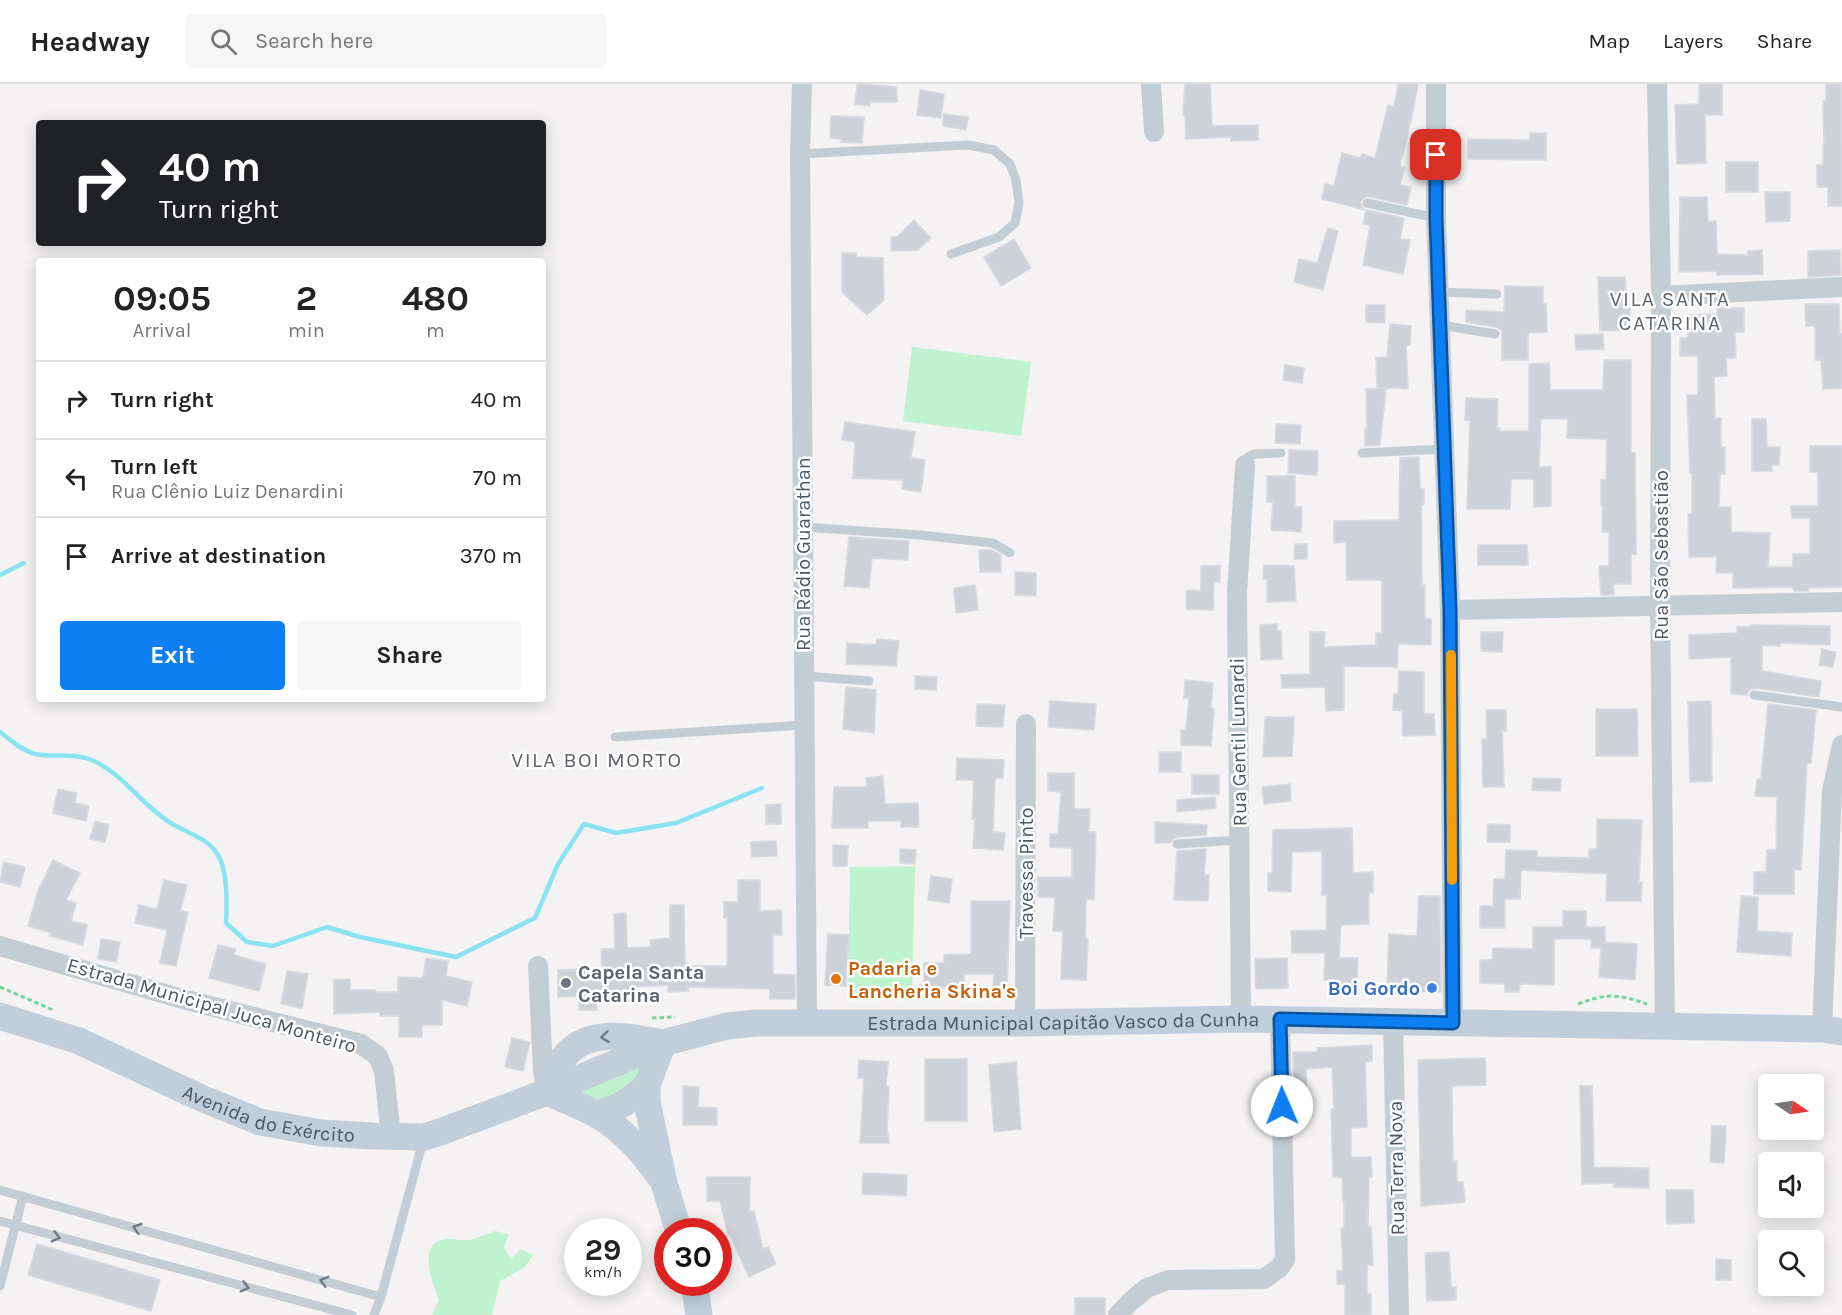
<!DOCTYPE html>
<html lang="en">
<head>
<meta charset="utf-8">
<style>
	body { margin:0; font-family:Karla,sans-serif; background:#f6f6f6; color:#222; height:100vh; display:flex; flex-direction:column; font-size:22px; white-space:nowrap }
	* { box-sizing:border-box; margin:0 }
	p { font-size:20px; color:#767676 }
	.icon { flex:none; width:33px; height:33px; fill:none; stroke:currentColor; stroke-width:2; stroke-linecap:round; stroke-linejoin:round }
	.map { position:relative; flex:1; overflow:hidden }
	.side { position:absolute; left:36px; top:174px; width:510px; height:444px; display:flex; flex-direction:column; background:#fff; border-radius:6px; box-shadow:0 3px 15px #0003 }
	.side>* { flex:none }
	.top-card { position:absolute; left:36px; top:36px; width:510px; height:126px; border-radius:6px; box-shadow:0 3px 15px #0003; background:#202124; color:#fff; overflow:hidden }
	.needle { width:39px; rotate:103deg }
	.controls { position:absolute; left:1758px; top:990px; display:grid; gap:12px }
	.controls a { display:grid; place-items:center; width:66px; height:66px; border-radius:6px; background:#fff; box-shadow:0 3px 15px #0003; font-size:30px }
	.speed { position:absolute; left:564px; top:1134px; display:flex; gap:12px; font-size:30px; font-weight:700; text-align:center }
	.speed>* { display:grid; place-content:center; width:78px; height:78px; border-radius:50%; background:#fff; box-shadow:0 3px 15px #0003; line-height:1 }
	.speed small { font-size:15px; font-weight:400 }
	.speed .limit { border:9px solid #d22; background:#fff; color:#111 }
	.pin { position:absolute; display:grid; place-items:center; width:51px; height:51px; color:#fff; margin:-26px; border-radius:12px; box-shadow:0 3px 9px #0006 }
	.me { position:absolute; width:66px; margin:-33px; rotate:359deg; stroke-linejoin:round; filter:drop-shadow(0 0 4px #0008) }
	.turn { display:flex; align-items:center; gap:21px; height:126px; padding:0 24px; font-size:27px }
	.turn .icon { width:78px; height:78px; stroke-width:2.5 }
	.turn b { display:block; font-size:42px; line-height:51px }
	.eta { display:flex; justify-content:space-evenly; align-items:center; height:102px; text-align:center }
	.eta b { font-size:36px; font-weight:700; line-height:42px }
	.cta { display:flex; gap:12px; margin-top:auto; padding:12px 24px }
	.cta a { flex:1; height:69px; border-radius:6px; background:#0e7ff3; color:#fff; font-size:24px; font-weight:700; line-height:69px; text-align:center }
	.cta a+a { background:#f6f6f6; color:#222 }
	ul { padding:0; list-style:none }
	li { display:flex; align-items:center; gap:18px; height:78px; padding:0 24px; border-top:2px solid #e0e0e0 }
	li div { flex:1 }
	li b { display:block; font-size:22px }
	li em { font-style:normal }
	header { display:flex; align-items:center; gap:36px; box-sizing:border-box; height:84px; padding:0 30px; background:#fff; border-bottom:2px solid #e0e0e0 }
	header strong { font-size:28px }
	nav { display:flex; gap:33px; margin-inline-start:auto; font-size:21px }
	.search { width:420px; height:54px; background:#f6f6f6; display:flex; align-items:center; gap:15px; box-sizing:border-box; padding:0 21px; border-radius:6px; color:#767676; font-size:22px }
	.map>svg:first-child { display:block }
</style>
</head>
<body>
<header>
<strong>Headway</strong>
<div class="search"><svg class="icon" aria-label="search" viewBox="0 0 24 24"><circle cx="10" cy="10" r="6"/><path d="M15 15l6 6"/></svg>Search here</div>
<nav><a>Map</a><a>Layers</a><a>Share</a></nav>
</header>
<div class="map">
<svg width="1842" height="1231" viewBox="0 0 1842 1231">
	<rect width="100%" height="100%" fill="#f4f2f2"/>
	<!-- green -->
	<path fill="#bff3d0" d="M912 263 1031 278 1021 352 903 337Z
		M915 782 912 911H848L850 783Z
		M643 981 639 999 598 1018 574 1009Z
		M495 1147 509 1150 504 1163 511 1175 521 1165 533 1171 525 1183 500 1197 492 1231H432L439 1216C433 1201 416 1159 445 1155 452 1154 461 1157 468 1156 477 1155 487 1150 495 1147Z"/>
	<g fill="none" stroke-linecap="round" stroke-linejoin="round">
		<!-- stream -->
		<path stroke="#8ae3f3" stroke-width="4.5" d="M0 491 24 479
			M0 648C10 656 23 667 35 670 55 674 75 668 94 677 124 691 142 721 169 738 186 749 211 754 220 775 227 791 227 821 226 839L247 858 273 862 327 843 360 853 456 873 535 834 558 780 584 740 616 749 676 739 762 704"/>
	</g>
	<!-- building -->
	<path fill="#ced2d7" stroke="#d6d9de" stroke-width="1.5" d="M857 0 896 3 897 18H871L870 22 855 20Z
		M1185 0H1210L1212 42 1258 41V56L1231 57V53L1186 55 1185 31H1183Z
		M1398 0H1418L1413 27 1400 82 1405 84 1400 101 1411 103 1407 121 1366 112 1360 118 1362 124 1365 126 1322 115 1325 100 1334 102 1342 69 1360 74 1362 70 1375 74 1388 21 1394 23Z
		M1699 0H1722V31H1705L1706 79 1677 80 1675 21 1699 20Z
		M1826 0H1841L1842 122H1828V103H1817V81H1823V60H1824L1823 17H1826Z
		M920 6 944 10 941 34 917 31Z
		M944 30 968 33 966 46 943 42Z
		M831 32 864 33 862 59 841 58V55L830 54Z
		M1530 49H1546V76L1468 75V55L1530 56Z
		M1726 78H1758V108H1726Z
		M1765 108H1790V137L1766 138Z
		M1680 113H1707L1708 138 1716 137 1717 170 1748 171V167L1762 166 1763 190 1717 191V187L1679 188Z
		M1366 126 1404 134 1400 155 1410 156 1403 190 1363 181 1370 142 1363 140Z
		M914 136 931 154 918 166 891 167V153H897Z
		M1328 144 1338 147 1323 206 1294 198 1299 175 1317 179Z
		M1014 155 1031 184 1001 202 984 173Z
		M1840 166 1841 191 1808 193V167Z
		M842 169H856V173L883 174 884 216 867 231 842 208Z
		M1598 193H1625L1627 224H1630V246L1600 247Z
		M1505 202 1543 203V220H1546L1547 248 1528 249V276H1502V247L1496 243 1466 238V226L1504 228Z
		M1805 220H1839L1840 250H1842V304L1823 305 1821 276H1815V242H1806Z
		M1366 221H1385V239L1366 238Z
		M1717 224H1744V248H1735L1736 274H1726L1727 292 1714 293 1715 334H1721V363H1725V390H1720L1719 423H1731V448L1770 449 1768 483H1793V470H1810V434H1792L1791 422H1818V388H1810V362H1842V503L1808 504V507H1794L1793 503 1733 504V489H1716L1717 473H1689L1688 430H1692V390L1690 389 1687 311H1698V272H1680V254H1688V231L1717 230Z
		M1390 240 1411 242 1410 261H1406L1408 305 1377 303 1376 274 1387 273Z
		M1603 250 1604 265 1576 266 1575 251Z
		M1604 276H1631V369H1635L1636 470H1631V500H1613L1614 511H1601L1599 482H1609V448H1602L1603 422H1601V396H1606L1607 355 1567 354 1568 335H1541L1539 383H1551V422L1534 423V395H1511L1510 425H1467L1470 336H1465L1466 314 1498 315 1497 344H1500V347H1529V280L1549 279 1550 306H1603Z
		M1285 281 1304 284 1302 299 1283 296Z
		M1386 304 1380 361 1365 362V344H1367L1366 305Z
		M1752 335H1766L1767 363H1780L1779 381H1772V387H1752Z
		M845 338 915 348 911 374 925 376 921 408 902 405 903 396 853 394 855 358 842 356Z
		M1276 340 1301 341 1300 360 1275 359Z
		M1289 366 1318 367 1317 391 1288 389Z
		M1419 373 1420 405H1424V420L1421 419 1422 501H1425V535H1431V561L1398 560 1397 583 1344 582V626L1326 627 1325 603 1282 604 1281 591 1310 590V548H1325L1324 563 1376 561V549H1382V496H1347L1346 458 1334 459V437L1399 436 1400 374Z
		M1267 392H1295V423H1302L1301 448 1271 446 1273 418H1267Z
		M849 453 909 457 908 476 872 474 869 504 844 502Z
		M1295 460H1307V475H1294Z
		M1478 461H1527L1528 481H1478Z
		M979 466H991L1001 471V488H980Z
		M1264 481 1294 482 1296 517 1267 518V495H1263Z
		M1201 482H1220V498H1214L1213 526 1186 525 1187 506 1201 507Z
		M1015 488 1036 489V512L1015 511Z
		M975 501 978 526 956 529 954 504Z
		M1277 540V547H1281L1282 575 1261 576 1260 541Z
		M1751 541 1830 542V561L1780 559V562L1762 561V587L1821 597 1819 613 1755 604 1749 606 1747 611 1731 610V573L1689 575V551L1737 549V543H1750Z
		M1481 548H1503L1502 568 1481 567Z
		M877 555 899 557 896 582 846 580 847 559 876 561Z
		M1822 565 1836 568 1833 583 1819 581Z
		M1399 587 1424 588V630H1434L1435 651 1403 652 1402 627 1393 626 1394 610H1398Z
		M915 592 937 593 936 606 915 605Z
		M1185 596 1213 599 1211 624 1214 625 1211 662 1181 661V646H1186L1189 614H1184Z
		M846 603 876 606 874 649 843 645Z
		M1050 617 1096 620 1094 646 1048 643Z
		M1711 617 1712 697 1690 698 1688 618Z
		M977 620 1005 621 1003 643 976 642Z
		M1768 620 1816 626 1811 679H1807L1801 786 1794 785V810H1754V788H1766L1767 766H1776L1777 713 1755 712 1757 695H1761Z
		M1596 625H1637L1638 672H1596Z
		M1486 626H1506V647H1502L1504 703H1483L1482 655H1487Z
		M1265 633H1294L1292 672 1263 673Z
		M1159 668H1181V688H1159Z
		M957 674 1004 676 1003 694H995L993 748 1005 749 1003 766 973 764 975 735H972L974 696H956Z
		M1048 689H1074V725H1090L1089 748H1096L1094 816 1086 815 1085 854 1088 855 1086 896 1061 895 1063 847H1053L1055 814 1038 813V793H1072V764L1050 763V750H1058L1061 708 1048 707Z
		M1192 691H1219V710H1192Z
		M883 692 885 720 918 719 919 743H901V737H868V744H832L834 703H867L866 694Z
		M1533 694 1561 695 1560 707 1532 706Z
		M1290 700 1291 717 1264 720 1262 703Z
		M58 705 77 709 75 719 89 722 86 737 53 729Z
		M1215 713 1216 724 1177 728V716Z
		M781 720V740H766V721Z
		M1597 735 1642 736 1639 798H1642L1641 817H1606L1607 790 1521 786 1520 815H1505V844H1480V822H1493L1494 795H1505L1506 766 1537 767V773L1589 774V765H1597Z
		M95 737 109 741 105 758 90 755Z
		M1155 738 1207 741 1206 751 1177 753 1173 755 1170 759H1155Z
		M1488 740 1510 741V758H1487Z
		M1352 744 1353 789 1373 788V809H1369V840L1341 841 1339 874H1358L1357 903 1342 902V897L1324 896 1325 869H1292L1291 847 1326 846 1327 811H1322V767L1292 768 1291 808 1268 807V789H1272L1273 746Z
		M776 757 777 772 752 773 751 758Z
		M833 761 848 762 847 782H833Z
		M900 765 916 766 915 780 900 779Z
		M1206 765 1204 791H1209L1208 817 1174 816 1177 767Z
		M53 776 80 789 66 816 76 819 71 837 87 841 83 861 50 852 51 849 28 842 38 807Z
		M4 778 25 783 20 803 0 798Z
		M931 792 952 795 949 819 928 816Z
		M164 796 187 801 180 827 188 828 176 882 160 879 167 846 135 839 139 821 157 825Z
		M738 796H760V827L781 826 782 851H773V890L795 891V915H770V905L688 903V907L668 908V901L630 903V917L596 918 597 926H579V912L558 913V886L602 885 601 865H615L614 830 626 829 627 864 651 863 650 856 670 854V821H684L685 879H687V882H727V834H724V818H738Z
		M1419 812H1440L1441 908 1416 907 1417 902 1387 901 1389 850 1417 852Z
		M1741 812 1758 813 1757 847 1792 849 1791 872 1737 868Z
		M971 817H1010L1007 907 993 906 994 890H964V903L940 904V907H924V879H944V871L971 870Z
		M1563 827H1586V843H1605V858L1637 860 1635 896 1599 893 1601 864H1591V855H1554V901L1520 900 1519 908H1505V900L1480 899V876H1492L1493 864 1533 865V843H1563Z
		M828 850 849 851 846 902 825 901Z
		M101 855 120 858 116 878 98 875Z
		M218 861 236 865 234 871 266 880 259 907 209 894Z
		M426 874 448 877 446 892 472 898 467 922 442 916V941H422V953H399V932H380V928L334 930V896L350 895V906H375V908H398V893L423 894Z
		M1287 874 1288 904 1256 905 1255 875Z
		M287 887 308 890 302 924 281 920Z
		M512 954 530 958 523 987 505 983Z
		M1372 961V977L1365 978 1367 1043 1351 1044V1073H1371L1372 1093H1369L1368 1143H1371L1373 1181H1367V1210H1371V1231H1345V1200H1337V1187H1343L1341 1144H1344V1117H1343L1342 1094 1333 1093 1331 1025H1334L1332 983 1306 985 1307 1024H1294L1293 968H1318L1317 964Z
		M1485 974 1486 1001 1452 1002 1453 1077H1457V1098H1463L1465 1118 1421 1122 1418 976Z
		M925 975H967V1037H925Z
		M859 976 888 978 886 1002 889 1003 887 1044 889 1059H860L864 994H858Z
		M1016 978 1021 1045 994 1048 989 981Z
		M683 1002 699 1003 698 1023 717 1024V1041H683Z
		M1580 1002H1592L1594 1083 1649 1084V1104L1614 1103V1099L1582 1100Z
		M1712 1042H1726L1724 1079 1710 1078Z
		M863 1089 907 1091 906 1112 862 1110Z
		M707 1093H750L749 1128 754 1127 763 1165 768 1163 776 1180 749 1193 730 1151H728L720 1117H707Z
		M1666 1106H1693L1694 1139 1667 1140Z
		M37 1160 160 1196 151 1227 28 1191Z
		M1449 1168 1451 1203H1456V1216L1427 1217 1425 1169Z
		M1716 1175 1731 1176V1196H1716Z
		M1075 1214H1105V1231H1075Z"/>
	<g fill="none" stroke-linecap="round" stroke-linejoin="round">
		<!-- path -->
		<path stroke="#74d49f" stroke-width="3" stroke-dasharray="4.5 3" stroke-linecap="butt" d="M0 903 53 926
			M1578 920C1606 909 1619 910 1647 920
			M652 934 675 933"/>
		<!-- lane -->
		<path stroke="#c2cdd4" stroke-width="9" d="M800 70 968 61 994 66 1010 80 1016 96 1019 119 1015 139 999 153 951 170
			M1367 119 1436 134
			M1438 208 1497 210
			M1440 241 1495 250
			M1362 369 1444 365
			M1245 381 1248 373 1255 370 1281 369
			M803 443 920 451 993 459 1010 469
			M804 592 869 597
			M1754 611 1842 623
			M615 653 805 641
			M1177 760 1239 756
			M0 1106 381 1213
			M0 1137 352 1231
			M0 1202 23 1112
			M374 1231 381 1213 423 1057"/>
		<!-- street -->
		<path stroke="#c2cdd4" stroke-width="20" d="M802 0 800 70 807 939
			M1151 0 1154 48
			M1436 0V134L1450 526 1453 939
			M1657 0 1661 212 1660 522 1665 942
			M1661 212 1842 203
			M1450 526 1842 518
			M0 862 186 916 361 960 378 972 384 987 391 1053
			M538 882 543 987 547 1008
			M1241 935 1237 510 1245 381
			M1393 937 1399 1231
			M1025 939 1026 640
			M1822 945 1832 707 1842 661
			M1118 1231 1130 1218 1147 1204 1168 1196 1264 1195 1279 1184 1285 1176 1280 935"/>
		<!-- secondary -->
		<g stroke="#c2cfda" stroke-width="27">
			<path id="s1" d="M0 932 79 957 201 1014 260 1038 321 1049 373 1052 424 1053 440 1048 547 1008 663 959 727 942 756 939H1025L1241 935 1822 945 1842 948"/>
			<path d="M663 959 647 1001V1018L664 1099 679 1148"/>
			<path d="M547 1008C562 1015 579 1021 594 1029 620 1043 643 1068 660 1093"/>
			<path d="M547 1008C552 996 557 981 566 971 590 943 632 953 663 959"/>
			<path d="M594 1029C617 1027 631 1016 647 1001"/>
			<path d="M694 1198 699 1231"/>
		</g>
	</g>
	<!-- one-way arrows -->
	<defs><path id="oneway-chevron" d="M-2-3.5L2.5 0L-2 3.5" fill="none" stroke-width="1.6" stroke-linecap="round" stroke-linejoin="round" transform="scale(1.5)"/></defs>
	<use stroke="#6d7b85" href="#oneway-chevron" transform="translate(605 953) rotate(173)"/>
	<g stroke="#6d7a84">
		<use href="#oneway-chevron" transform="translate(137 1144) rotate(-164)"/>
		<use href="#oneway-chevron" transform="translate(56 1153) rotate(15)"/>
		<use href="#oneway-chevron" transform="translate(324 1197) rotate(-164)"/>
		<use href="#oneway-chevron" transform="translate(245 1203) rotate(15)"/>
	</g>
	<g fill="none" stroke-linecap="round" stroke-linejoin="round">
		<!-- route casing -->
		<g stroke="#09539e" stroke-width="15">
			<path id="route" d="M1282 1022 1280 935 1453 939 1450 526 1436 134V71"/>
		</g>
		<!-- route -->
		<use href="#route" stroke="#0e7ff3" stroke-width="10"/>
		<!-- slow -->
		<path stroke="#f59e0b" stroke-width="10" d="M1451 571 1452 796"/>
	</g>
	<!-- markers -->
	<circle fill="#e8710a" stroke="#fff" stroke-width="2" cx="836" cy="895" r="6"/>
	<circle fill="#6b7280" stroke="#fff" stroke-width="2" cx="566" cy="899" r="6"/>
	<circle fill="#3f7fe0" stroke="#fff" stroke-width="2" cx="1432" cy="904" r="6"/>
	<g text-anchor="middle" stroke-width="5" stroke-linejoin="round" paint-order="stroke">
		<!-- street labels -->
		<g font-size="20" fill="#485761" stroke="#fff">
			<text transform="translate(803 470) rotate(-90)" y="7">Rua Rádio Guarathan</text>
			<text transform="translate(1661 471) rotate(-90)" y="7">Rua São Sebastião</text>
			<text transform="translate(1238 658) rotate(-91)" y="7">Rua Gentil Lunardi</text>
			<text transform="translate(1026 789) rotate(-90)" y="7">Travessa Pinto</text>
			<text transform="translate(212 921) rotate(16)" y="7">Estrada Municipal Juca Monteiro</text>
			<text dy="7" stroke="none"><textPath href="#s1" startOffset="1106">Estrada Municipal Capitão Vasco da Cunha</textPath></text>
			<text dy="7" stroke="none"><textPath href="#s1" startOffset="288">Avenida do Exército</textPath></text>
			<text transform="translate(1396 1084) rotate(-91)" y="7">Rua Terra Nova</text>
		</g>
		<!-- food labels -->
		<g font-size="20" font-weight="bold" fill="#c56008" stroke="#fff" text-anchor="start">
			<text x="848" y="891">Padaria e<tspan x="848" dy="23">Lancheria Skina's</tspan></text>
		</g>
		<!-- worship labels -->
		<g font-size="20" font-weight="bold" fill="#5b616d" stroke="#fff" text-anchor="start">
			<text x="578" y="895">Capela Santa<tspan x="578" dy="23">Catarina</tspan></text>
		</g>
		<!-- shop labels -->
		<g font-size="20" font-weight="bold" fill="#366cbe" stroke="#fff" text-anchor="end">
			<text x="1420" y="911">Boi Gordo</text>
		</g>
		<!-- neighbourhood labels -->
		<g font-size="21" letter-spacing="1.5" fill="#5e6368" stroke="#fff">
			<text x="1670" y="222">VILA SANTA<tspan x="1670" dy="24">CATARINA</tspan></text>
			<text x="597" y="683">VILA BOI MORTO</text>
		</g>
	</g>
</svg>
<div class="controls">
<a><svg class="needle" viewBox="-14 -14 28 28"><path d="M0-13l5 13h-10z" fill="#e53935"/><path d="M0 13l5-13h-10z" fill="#767676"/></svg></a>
<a><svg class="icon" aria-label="sound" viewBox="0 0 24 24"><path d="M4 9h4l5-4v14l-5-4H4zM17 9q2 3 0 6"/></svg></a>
<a><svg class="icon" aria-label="search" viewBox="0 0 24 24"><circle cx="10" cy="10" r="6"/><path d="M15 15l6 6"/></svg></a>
</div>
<div class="speed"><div>29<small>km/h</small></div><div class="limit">30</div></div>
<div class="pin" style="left:1436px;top:71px;background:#d93025"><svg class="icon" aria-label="arrive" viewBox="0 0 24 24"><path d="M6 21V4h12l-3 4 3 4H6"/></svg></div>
<svg class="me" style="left:1282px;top:1022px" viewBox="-20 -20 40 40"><circle r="19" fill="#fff"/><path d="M0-13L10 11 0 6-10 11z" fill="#0e7ff3"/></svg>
<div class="top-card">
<div class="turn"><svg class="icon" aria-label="right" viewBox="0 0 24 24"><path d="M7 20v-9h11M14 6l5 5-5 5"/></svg><div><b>40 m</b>Turn right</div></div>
</div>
<section class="side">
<div class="eta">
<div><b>09:05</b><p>Arrival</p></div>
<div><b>2</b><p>min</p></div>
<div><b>480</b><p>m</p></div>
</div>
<ul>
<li><svg class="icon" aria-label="right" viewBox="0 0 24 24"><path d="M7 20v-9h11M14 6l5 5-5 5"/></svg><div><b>Turn right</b></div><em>40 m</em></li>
<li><svg class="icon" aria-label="left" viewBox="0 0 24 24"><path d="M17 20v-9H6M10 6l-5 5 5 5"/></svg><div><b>Turn left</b><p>Rua Clênio Luiz Denardini</p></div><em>70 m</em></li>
<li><svg class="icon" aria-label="arrive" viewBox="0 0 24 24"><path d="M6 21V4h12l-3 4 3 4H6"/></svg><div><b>Arrive at destination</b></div><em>370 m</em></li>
</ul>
<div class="cta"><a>Exit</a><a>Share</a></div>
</section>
</div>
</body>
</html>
